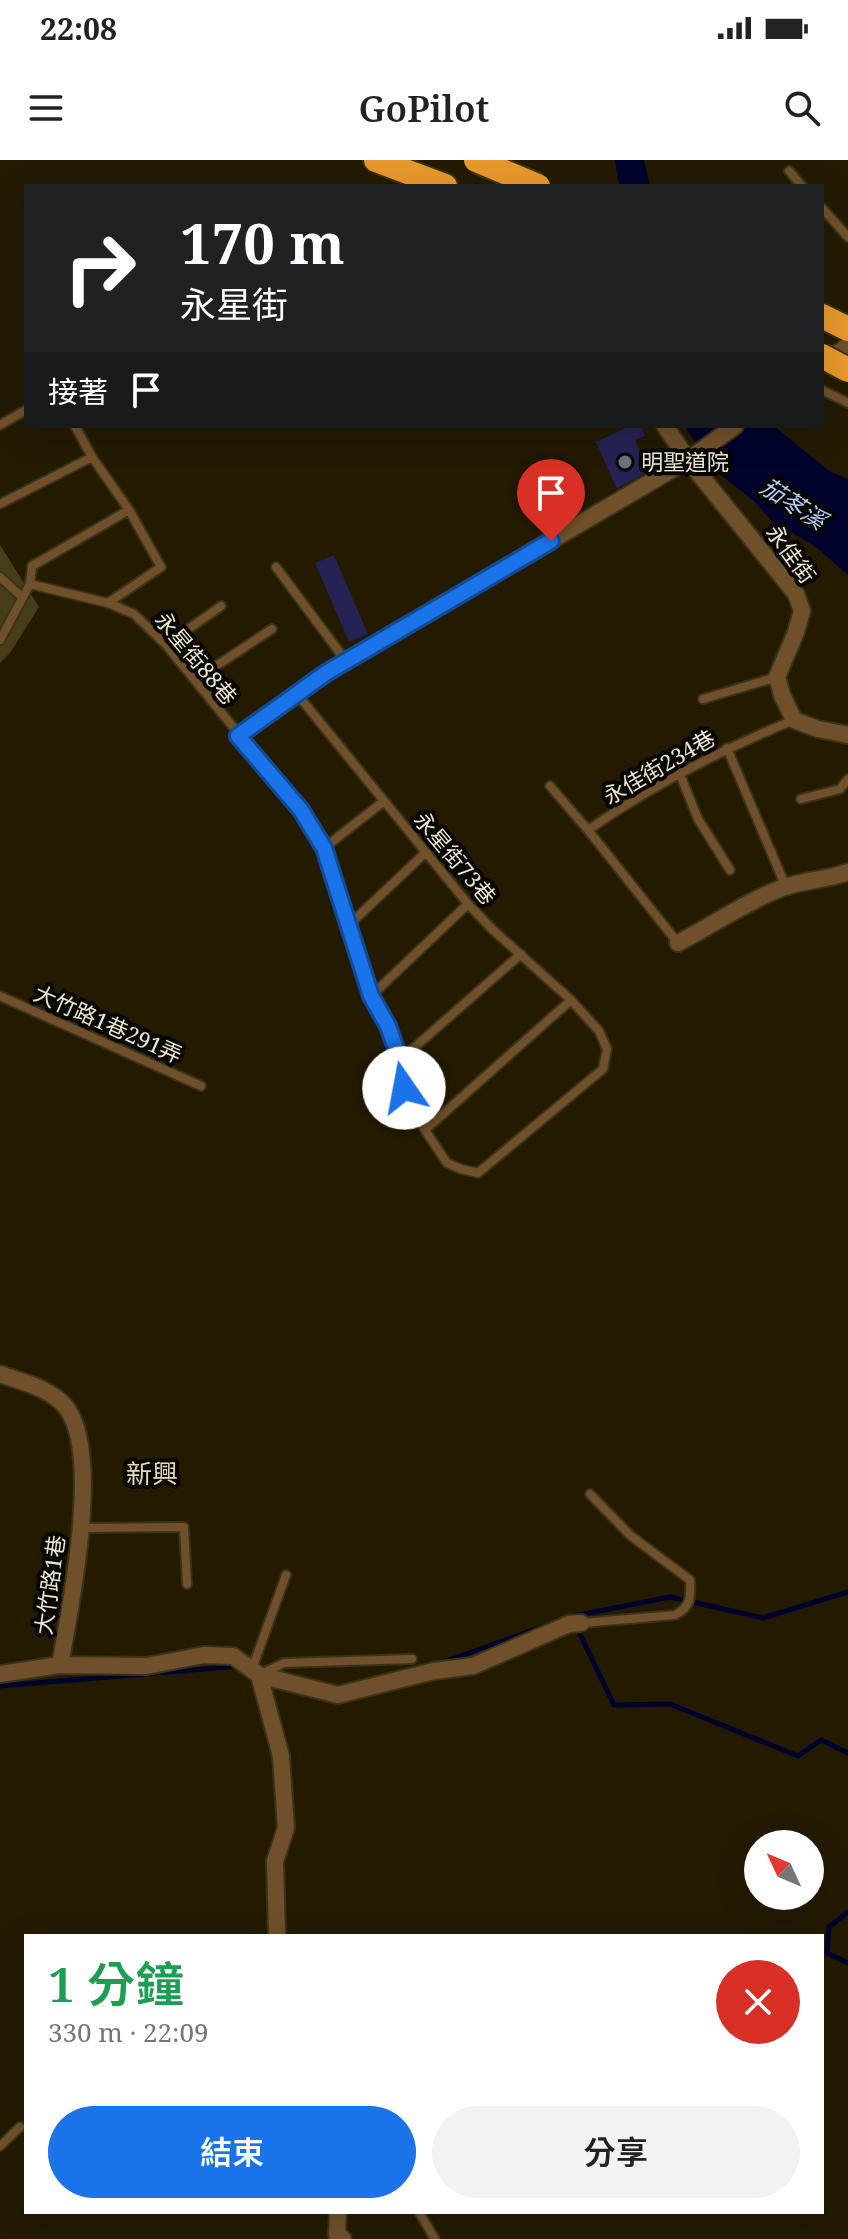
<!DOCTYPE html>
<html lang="zh-TW">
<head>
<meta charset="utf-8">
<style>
	body { margin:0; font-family:"Noto Serif","Noto Sans TC",serif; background:#f2f2f2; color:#222; height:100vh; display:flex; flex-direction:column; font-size:30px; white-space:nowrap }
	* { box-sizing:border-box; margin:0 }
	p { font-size:26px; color:#767676 }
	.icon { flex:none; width:44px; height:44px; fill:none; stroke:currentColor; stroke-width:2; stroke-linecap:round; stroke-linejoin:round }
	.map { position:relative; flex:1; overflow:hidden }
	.sheet { position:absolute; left:24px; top:1774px; width:800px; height:280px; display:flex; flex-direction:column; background:#fff; border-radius:0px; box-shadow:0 8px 32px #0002 }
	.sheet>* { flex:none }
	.hud { position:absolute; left:24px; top:24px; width:800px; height:244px; border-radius:0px; box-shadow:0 8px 32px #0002; background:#202124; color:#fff; overflow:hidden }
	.needle { width:52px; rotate:314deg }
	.buttons { position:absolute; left:744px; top:1670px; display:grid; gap:16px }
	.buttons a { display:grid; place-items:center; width:80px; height:80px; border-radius:50%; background:#fff; box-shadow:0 8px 32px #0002; font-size:40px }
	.pin { position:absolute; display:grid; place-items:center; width:68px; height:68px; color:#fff; margin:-82px -34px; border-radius:50% 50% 50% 0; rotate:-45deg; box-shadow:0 0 8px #0007 }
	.pin .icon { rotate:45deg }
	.me { position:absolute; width:88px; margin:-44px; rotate:348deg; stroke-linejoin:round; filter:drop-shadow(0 0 6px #0008) }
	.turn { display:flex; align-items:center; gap:28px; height:168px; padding:0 24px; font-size:36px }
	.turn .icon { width:104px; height:104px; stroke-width:2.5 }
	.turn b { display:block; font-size:56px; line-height:68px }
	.then { display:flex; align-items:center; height:76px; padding:0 24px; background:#0003; gap:16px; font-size:30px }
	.round { display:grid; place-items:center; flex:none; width:84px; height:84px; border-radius:42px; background:#f2f2f2 }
	.summary { display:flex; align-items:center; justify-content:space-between; height:136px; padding:0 24px }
	h1 { font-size:48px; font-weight:600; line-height:60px; color:#1e9e55 }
	.cta { display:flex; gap:16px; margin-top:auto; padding:16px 24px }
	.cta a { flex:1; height:92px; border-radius:48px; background:#1a73e8; color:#fff; font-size:32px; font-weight:600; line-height:92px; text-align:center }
	.cta a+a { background:#f2f2f2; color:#222 }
	.status { display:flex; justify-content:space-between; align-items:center; height:56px; padding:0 40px; background:#fff; direction:ltr }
	.status svg { height:22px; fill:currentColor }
	header { display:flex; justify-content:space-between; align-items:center; height:104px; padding:0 24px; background:#fff; font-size:36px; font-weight:600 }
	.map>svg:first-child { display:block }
</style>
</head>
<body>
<div class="status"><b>22:08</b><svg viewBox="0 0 49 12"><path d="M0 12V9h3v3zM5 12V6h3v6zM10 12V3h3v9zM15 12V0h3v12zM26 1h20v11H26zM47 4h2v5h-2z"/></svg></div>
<header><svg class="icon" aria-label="menu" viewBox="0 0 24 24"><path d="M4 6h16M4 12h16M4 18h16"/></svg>GoPilot<svg class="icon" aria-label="search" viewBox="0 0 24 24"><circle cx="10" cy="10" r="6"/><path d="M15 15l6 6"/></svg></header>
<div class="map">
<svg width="848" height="2079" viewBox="0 0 848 2079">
	<rect width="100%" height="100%" fill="#231a00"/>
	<!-- green -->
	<path fill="#483d19" d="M0 385 39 447 10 493 0 503Z"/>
	<!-- water -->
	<path fill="#00032c" d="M615 0H644L650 26H619Z
		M685 266H774L829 311 848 319V415L816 387 772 361 754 341 714 310Z"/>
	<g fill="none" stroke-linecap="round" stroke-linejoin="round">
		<!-- stream -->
		<path stroke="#00032c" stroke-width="5" d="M569 1457 670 1437 763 1458 848 1432
			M577 1468 614 1545 670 1544 798 1596 821 1580 848 1593
			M441 1503 545 1466
			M0 1526 241 1506
			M848 1752 829 1767 827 1793 848 1803"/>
	</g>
	<!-- building -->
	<path fill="#252254" d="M630 266H641L645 276 635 280 646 304 656 299 658 305 617 329 596 282Z
		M334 395 368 474 349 482 315 403Z"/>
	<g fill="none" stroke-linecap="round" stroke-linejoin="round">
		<!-- lane casing -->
		<g stroke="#3b3319" stroke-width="12">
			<path id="lane" d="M789 11 802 26
				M822 48 848 77
				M822 230 848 243
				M0 265 26 250
				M75 266 92 297 129 350 161 407 108 443
				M0 344 92 297
				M276 407 346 501
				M0 417 22 437
				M30 424 108 443 134 454 166 485 301 650 324 688 371 836 388 866 400 900 404 928 425 970 447 1003 461 1009 478 1013 603 909 607 889 599 871 571 840 493 770 468 744 297 534
				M0 480 30 424 32 406 129 350
				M166 485 221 446
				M195 520 272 469
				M703 539 777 517
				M727 588 786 727
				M679 612 698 659 730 710
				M550 626 588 670
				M801 639 840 629 848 619
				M324 688 384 641
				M349 765 426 692
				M678 783 588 670C653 625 720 590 794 560
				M0 836 201 926
				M371 836 468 744
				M400 900 521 794
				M425 970 571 840
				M81 1368 184 1367 187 1424
				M582 1463 675 1455C691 1447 691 1437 690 1420L631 1376 590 1334
				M252 1509 286 1415
				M263 1513 284 1503 412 1499
				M0 1986 20 1967
				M419 2052 435 2079"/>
		</g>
		<!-- street casing -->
		<g stroke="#3b3319" stroke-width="20">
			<path id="street" d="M823 203 848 186
				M665 266 688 300 796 434 802 451 796 472 777 517 782 535 794 560 818 569 848 575
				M238 576 326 513 688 300 735 266
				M678 783C713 765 745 742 782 728 803 720 827 720 848 712
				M0 1214C22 1222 50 1228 65 1246 103 1291 70 1449 60 1505
				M0 1514 60 1505 147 1506 204 1495 233 1496 259 1515 281 1596 286 1668 275 1701 277 1776
				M259 1515 338 1535 434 1511 473 1506 569 1464 581 1463
				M338 2052 337 2074 343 2079"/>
		</g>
		<!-- highway casing -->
		<g stroke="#3b3319" stroke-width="28">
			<path id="highway" d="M376 0 445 26
				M822 156 848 169"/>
		</g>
		<!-- lane -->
		<use href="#lane" stroke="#6f502b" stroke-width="8"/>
		<!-- street -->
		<use href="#street" stroke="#6f502b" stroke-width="16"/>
		<!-- highway -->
		<use href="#highway" stroke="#e7982b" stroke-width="24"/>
		<!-- highway-bridge casing -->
		<g stroke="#3b3319" stroke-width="28" stroke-linecap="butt">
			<path id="highway-bridge" d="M476 0 538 26
				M822 196 848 210"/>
		</g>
		<!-- highway-bridge -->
		<use href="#highway-bridge" stroke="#e7982b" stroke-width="24"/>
	</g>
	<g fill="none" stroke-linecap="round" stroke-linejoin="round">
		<!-- route casing -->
		<g stroke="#114b97" stroke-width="20">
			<path id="route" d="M404 928 400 900 388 866 371 836 324 688 301 650 238 576 326 513 551 381"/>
		</g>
		<!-- route -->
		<use href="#route" stroke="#1a73e8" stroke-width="14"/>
	</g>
	<!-- markers -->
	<circle fill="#6b7280" stroke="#090500" stroke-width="3" cx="625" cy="302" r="8"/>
	<g text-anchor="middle" stroke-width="8" stroke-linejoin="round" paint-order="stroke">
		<!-- poi labels -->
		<g font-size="22" fill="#ece7d4" stroke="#090500" text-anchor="start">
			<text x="641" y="310">明聖道院</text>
		</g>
		<!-- street labels -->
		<g font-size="22" fill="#ece7d4" stroke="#090500">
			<text transform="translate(791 394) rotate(54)" y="8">永佳街</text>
			<text transform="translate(196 498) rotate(50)" y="8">永星街88巷</text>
			<text transform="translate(659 607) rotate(-30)" y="8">永佳街234巷</text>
			<text transform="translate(455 698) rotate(50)" y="8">永星街73巷</text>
			<text transform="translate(108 864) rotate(24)" y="8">大竹路1巷291弄</text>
			<text transform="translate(50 1425) rotate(-82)" y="8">大竹路1巷</text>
		</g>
		<!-- water labels -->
		<g font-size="24" font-style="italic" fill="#b0cffc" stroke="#090500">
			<text transform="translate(793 344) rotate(33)" y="8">茄苳溪</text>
		</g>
		<!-- quarter labels -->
		<g font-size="26" fill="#e5dab5" stroke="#090500">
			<text x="152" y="1323">新興</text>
		</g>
	</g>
</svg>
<div class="buttons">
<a><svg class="needle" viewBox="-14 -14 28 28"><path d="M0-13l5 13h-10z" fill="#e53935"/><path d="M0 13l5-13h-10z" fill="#767676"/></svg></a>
</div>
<div class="pin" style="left:551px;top:381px;background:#d93025"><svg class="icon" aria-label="arrive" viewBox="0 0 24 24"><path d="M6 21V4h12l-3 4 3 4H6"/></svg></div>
<svg class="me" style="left:404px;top:928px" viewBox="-20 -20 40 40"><circle r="19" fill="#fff"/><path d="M0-13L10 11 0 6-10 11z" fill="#1a73e8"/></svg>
<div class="hud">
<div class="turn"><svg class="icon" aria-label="right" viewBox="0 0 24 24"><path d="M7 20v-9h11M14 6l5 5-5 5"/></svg><div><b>170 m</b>永星街</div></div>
<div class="then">接著<svg class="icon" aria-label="arrive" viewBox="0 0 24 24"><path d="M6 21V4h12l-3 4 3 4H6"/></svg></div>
</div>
<section class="sheet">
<div class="summary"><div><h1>1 分鐘</h1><p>330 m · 22:09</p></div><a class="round" style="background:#d93025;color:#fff"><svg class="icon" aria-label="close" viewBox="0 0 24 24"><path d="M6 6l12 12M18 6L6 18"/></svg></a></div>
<div class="cta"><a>結束</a><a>分享</a></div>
</section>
</div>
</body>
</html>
